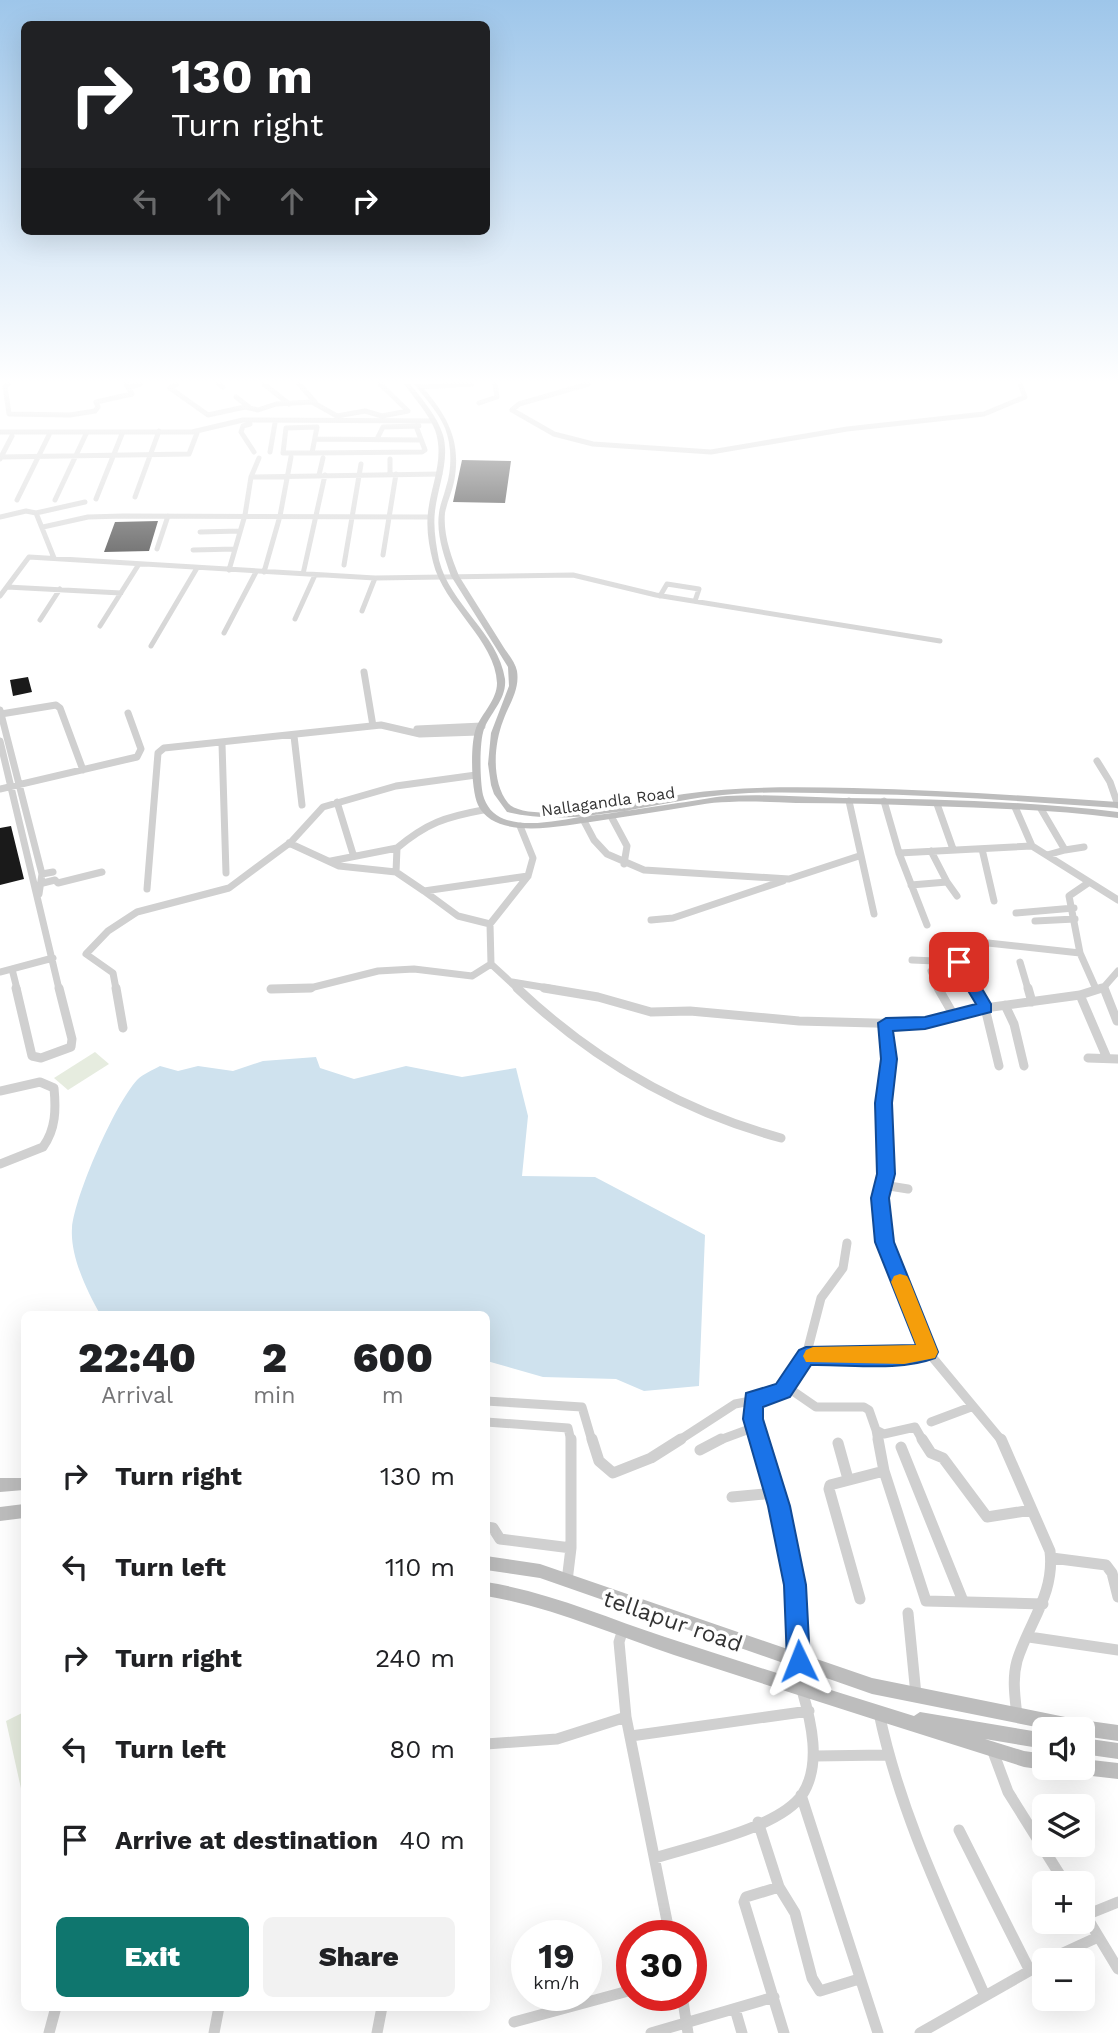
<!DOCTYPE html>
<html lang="en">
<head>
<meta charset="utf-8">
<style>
	body { margin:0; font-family:"Work Sans",sans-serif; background:#f2f2f2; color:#202124; height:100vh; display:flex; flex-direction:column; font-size:26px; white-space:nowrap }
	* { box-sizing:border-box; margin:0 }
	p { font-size:23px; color:#757577 }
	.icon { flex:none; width:38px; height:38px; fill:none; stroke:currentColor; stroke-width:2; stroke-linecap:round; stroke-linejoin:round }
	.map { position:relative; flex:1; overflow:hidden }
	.drawer { position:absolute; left:21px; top:1311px; width:469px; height:700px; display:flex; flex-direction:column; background:#fff; border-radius:10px; box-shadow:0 7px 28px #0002 }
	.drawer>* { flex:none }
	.guide { position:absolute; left:21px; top:21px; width:469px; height:214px; border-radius:10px; box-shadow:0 7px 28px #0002; background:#202124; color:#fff; overflow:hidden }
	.tools { position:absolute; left:1032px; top:1717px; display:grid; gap:14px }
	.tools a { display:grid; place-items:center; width:63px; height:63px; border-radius:10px; background:#fff; box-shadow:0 7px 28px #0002; font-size:35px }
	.speed { position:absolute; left:511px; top:1920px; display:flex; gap:14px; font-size:35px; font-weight:700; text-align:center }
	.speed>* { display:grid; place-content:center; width:91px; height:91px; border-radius:50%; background:#fff; box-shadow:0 7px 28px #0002; line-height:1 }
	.speed small { font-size:18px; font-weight:400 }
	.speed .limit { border:10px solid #d22; background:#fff; color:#111 }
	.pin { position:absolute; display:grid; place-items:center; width:60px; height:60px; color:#fff; margin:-30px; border-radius:14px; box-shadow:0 4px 10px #0006 }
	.me { position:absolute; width:77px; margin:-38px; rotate:358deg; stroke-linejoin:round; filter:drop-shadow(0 0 5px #0008) }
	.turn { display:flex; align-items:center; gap:24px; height:147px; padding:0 35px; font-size:32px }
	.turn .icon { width:91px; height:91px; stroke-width:2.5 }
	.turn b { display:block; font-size:49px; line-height:60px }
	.lanes { display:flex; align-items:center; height:66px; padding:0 35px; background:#0003; justify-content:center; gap:35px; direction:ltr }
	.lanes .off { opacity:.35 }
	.eta { display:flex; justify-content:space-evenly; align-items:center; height:119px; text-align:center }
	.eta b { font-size:42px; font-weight:800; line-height:49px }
	.cta { display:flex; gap:14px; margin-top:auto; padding:14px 35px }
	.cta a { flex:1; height:80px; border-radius:10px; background:#0f766e; color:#fff; font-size:28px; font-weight:800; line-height:80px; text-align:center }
	.cta a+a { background:#f2f2f2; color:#202124 }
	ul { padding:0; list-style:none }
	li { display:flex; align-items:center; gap:21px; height:91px; padding:0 35px }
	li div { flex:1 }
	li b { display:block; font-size:26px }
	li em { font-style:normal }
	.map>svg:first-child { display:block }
</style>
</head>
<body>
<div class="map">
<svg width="1118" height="2033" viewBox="0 0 1118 2033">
	<rect width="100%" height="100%" fill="#fff"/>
	<!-- green -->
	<path fill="#e6ecdf" d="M95 1052 109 1064 68 1090 54 1078Z
		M24 1712V1802L6 1721Z"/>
	<!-- water -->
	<path fill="#cfe2ee" d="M316 1057 320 1068 354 1079 406 1066 462 1077 516 1068 528 1116 522 1176 595 1177 705 1235 699 1386 644 1391 616 1379 543 1377 487 1361 486 1314H100C87 1291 70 1256 72 1228 75 1195 115 1104 137 1080 143 1074 153 1070 160 1066L178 1071 198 1066 233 1071 263 1061Z"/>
	<!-- building -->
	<path fill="#1a1a1a" d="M462 460 511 461 505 503 453 502Z
		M158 521 149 551 104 552 115 522Z
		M28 677 32 692 13 696 10 680Z
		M11 826 24 879 0 885V828Z"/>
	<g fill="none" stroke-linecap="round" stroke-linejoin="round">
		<!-- street-far3 -->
		<path stroke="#d0d0d0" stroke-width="5" d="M8 384 5 386 9 414 70 415 95 411 98 407 96 402 132 394 126 384
			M177 384 170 388 208 415 245 407 258 410 276 404 312 402 337 416 365 411 382 416 408 411 380 384
			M219 384 223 387
			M264 384 289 404
			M299 384 315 402
			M588 384 519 404 512 410 554 434 593 444 711 452 847 429 984 414 1025 397 1020 384
			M129 387 140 384
			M420 387 472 384
			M236 397 249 407
			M479 403 497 397 495 384
			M250 424 243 426 241 432 254 452
			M317 427 312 453H283L286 428Z
			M0 432H192L243 420 434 421
			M315 439 421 440
			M377 439 383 427 419 426
			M270 452 275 423
			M312 453 422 452 425 450 416 426
			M1 457 189 454 197 433
			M259 458 251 477 440 474
			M0 459 12 436
			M390 459V474
			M319 475 323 458
			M135 497 159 431
			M96 499 122 434
			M17 500 49 435
			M55 500 86 434
			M36 513 85 502
			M0 517 26 511 36 513 54 558
			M43 527 88 517 123 516 431 517
			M200 532 240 531
			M157 549 168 516
			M193 550 235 549
			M383 555 396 474
			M344 565 361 464
			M229 570 245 515 251 477
			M264 572 280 516 291 457
			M303 574 325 475
			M7 587 121 593
			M0 596 29 557 375 578 573 575 656 595 940 641
			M660 596 667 584 699 589 695 601
			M362 611 375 578
			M295 619 315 575
			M40 620 60 589
			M100 626 139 564
			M224 633 256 572
			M151 646 197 568"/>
		<!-- street-far2 -->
		<path stroke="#d0d0d0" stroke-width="7" d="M364 672 373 726
			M0 710 42 874 39 894
			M1 714 56 705 60 708 83 770
			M417 729 482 726
			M294 736 302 805
			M0 741 59 989
			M222 744 226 873
			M1097 761 1110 782 1118 805
			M0 789 137 757 141 749 128 713
			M849 801 874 914
			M884 801 899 853 927 925
			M337 802 353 854
			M937 804 953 849
			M1015 807 1032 846
			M1041 809 1065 850 1047 855
			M612 818 627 846 624 864
			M584 821 594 840 607 854 644 870 789 879 859 856
			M289 843 339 866 396 872
			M982 849 994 901
			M1065 850 1084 847
			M899 853 1032 846 1118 900
			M331 861 397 848
			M42 874 53 872
			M947 882 957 896
			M43 883 55 880 58 883 102 872
			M1088 883 1069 896 1080 953 1096 989
			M911 885 947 882 931 851
			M147 889 158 753 164 748 381 725 420 734 479 732
			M424 891 396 872 397 848C427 823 445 817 483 810
			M1016 913 1074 908
			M651 920 673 918 783 881
			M1035 921 1075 919
			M490 924 458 916 424 891 528 876
			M988 943 1080 953
			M912 960 959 962 974 989
			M1020 962 1028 989
			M12 969 17 989
			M0 972 53 958
			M512 982 554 989
			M116 989 113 973 86 954 108 931 137 912 229 888 291 842 323 807 396 786 476 775
			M271 989 310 988 378 971 414 969 472 976 491 964
			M518 989 491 964 490 924 528 876 533 858 520 826
			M939 989 931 971 940 969
			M1097 989 1104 987 1118 971"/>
		<!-- street-far1 -->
		<path stroke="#d0d0d0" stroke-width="9" d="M16 988 32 1056 41 1058 71 1047 72 1039 59 988
			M116 988 123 1028
			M517 988C592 1059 681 1111 781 1138
			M544 988 598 997 651 1012 690 1011 799 1021 911 1024 985 1008 1080 995 1102 988
			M938 988 953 1014
			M973 988 985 1008 999 1066
			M1028 988 1032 1002
			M1104 988 1117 1021
			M271 989 311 988
			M1080 995 1107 1058
			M1005 1005 1014 1024 1024 1066
			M886 1023 889 1059 884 1103 886 1174 880 1198 885 1242 928 1352
			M1088 1058 1118 1059
			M0 1091 40 1082 54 1088C56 1109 56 1129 43 1147L0 1164
			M883 1185 908 1189
			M806 1356 928 1352 1002 1441
			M787 1387 816 1407H864L869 1410 876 1430 884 1434 915 1427 923 1441
			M753 1399 758 1441
			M486 1401 582 1407 592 1441
			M486 1422 568 1428 571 1441
			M931 1422 971 1407
			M876 1430 878 1441
			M678 1441 735 1404 771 1397 789 1385 806 1356 821 1298 843 1268 847 1243
			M717 1441 755 1427"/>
		<!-- street -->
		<path stroke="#d0d0d0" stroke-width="11" d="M592 1439 599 1461 613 1473 651 1458 681 1439
			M758 1439 779 1504 787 1543 799 1661
			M878 1439 884 1471 926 1601 1043 1604
			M922 1439 931 1453 943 1458 987 1517 1032 1510
			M1001 1439 1050 1551C1055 1594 1029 1622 1017 1661 1012 1679 1015 1697 1017 1716
			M838 1443 848 1479
			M901 1447 963 1601
			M700 1450 721 1439
			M732 1497 775 1493
			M486 1527 493 1528 500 1539 571 1548
			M1052 1558 1106 1565 1112 1573 1118 1597
			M567 1581 571 1548V1439
			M860 1599 829 1489 830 1485 884 1471
			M908 1613 916 1695
			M623 1629 619 1642 626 1717 670 1936
			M1029 1637 1118 1650
			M879 1713C900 1813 944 1903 985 1996
			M631 1736 809 1711
			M486 1744 557 1739 626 1717
			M992 1749 1008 1792 1065 1883
			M815 1756 886 1755
			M801 1795 878 2033
			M758 1822 779 1887
			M959 1830 1029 1969
			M655 1858C693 1846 779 1828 802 1795 822 1765 811 1721 802 1690
			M1083 1911 1118 1969
			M1086 1915 1118 1902
			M1048 1960 1098 1937
			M682 1995 688 2033
			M735 2009 742 2033
			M514 2022 632 1990
			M49 2033 56 2007
			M214 2033 219 2007
			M377 2033 382 2007
			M651 2033 774 1997
			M784 2033 744 1902 746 1897 779 1887 795 1913 812 1978 820 1991 859 1979
			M920 2033 1045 1962"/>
		<!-- secondary -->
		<path fill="#bdbdbd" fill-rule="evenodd" d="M404 384H410C423 400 437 416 443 435 450 460 438 486 435 511 433 527 436 544 439 560 450 605 498 633 505 679 507 699 490 713 484 729 479 743 480 781 483 795 486 806 493 815 504 819 529 828 560 820 586 816 617 812 647 808 678 803 695 801 711 797 727 796 766 794 805 797 843 798 934 799 1027 801 1118 812V818C1055 810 992 808 929 806 885 804 840 803 796 803 774 802 751 801 729 802 709 802 688 807 668 810 645 814 621 817 597 821 564 825 496 842 478 805 471 790 470 744 476 728 482 713 497 700 497 683 496 641 443 605 433 562 429 546 426 529 428 512 431 485 445 458 435 430 428 413 415 399 404 384Z
			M414 384H420C447 415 462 440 454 482 452 492 447 502 445 513 443 534 451 556 459 576 473 598 487 621 501 643 506 652 515 661 517 671 520 690 509 704 503 721 494 744 491 782 508 803 528 827 653 799 684 794 740 786 797 787 853 788 942 790 1030 796 1118 802V808C1031 802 944 795 857 794 816 793 775 791 734 794 658 799 582 830 507 812L494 794 491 785 488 764 491 733 509 686 508 667 451 576C444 556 436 534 439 513 440 504 444 496 446 487 452 469 452 446 445 428 438 412 425 398 414 384Z
			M0 1478H24V1490L0 1492Z
			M24 1504V1518L0 1521V1507Z
			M486 1556 540 1564 872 1678 1075 1719 1118 1725V1741L1083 1736V1729H1046L872 1694 540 1578 486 1570Z
			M486 1582C549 1592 605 1617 665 1637 747 1664 831 1690 914 1716L920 1712 1045 1733V1749L985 1739 1024 1751 1045 1754V1768H1051L1045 1770 1024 1767C907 1730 791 1693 674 1655 611 1634 552 1607 486 1596Z
			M1083 1738 1118 1743V1759L1083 1754Z
			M1083 1759 1118 1763V1779L1083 1775 1077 1773 1075 1768H1083Z"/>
	</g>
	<!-- sky -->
	<linearGradient id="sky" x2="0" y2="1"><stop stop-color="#9ec6ea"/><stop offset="0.57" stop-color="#fff"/><stop offset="1" stop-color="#fff" stop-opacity="0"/></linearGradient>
	<rect width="1118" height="669" fill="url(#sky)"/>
	<!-- route -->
	<path fill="#1a73e8" stroke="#114b97" stroke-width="2" d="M959 956 964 958 991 1004V1012L925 1029 893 1031 897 1059 892 1103 895 1174 889 1198 894 1242 938 1352 935 1358C898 1372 850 1364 811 1365L790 1397 763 1407V1419L790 1506 806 1585 810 1661 807 1669 799 1672 790 1669 787 1661 784 1585 768 1506 743 1419 746 1393 776 1384 799 1350 806 1347 916 1345 875 1242 871 1198 877 1174 875 1103 881 1059 878 1023 886 1018 925 1017 976 1004 951 962Z"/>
	<!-- slow -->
	<path fill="#f59e0b" d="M900 1274 907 1276 910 1282 938 1352 935 1358 904 1364 806 1362 803 1356 806 1350 813 1347 916 1345 891 1282 894 1276Z"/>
	<g text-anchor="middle" stroke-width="7" stroke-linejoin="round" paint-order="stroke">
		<!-- far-street labels -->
		<g font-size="16" fill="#333" stroke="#fff">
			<text transform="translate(608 801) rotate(-8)" y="6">Nallagandla Road</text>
		</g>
		<!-- near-street labels -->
		<g font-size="23" fill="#333" stroke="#fff">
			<text transform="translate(673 1621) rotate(19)" y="8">tellapur road</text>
		</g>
	</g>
</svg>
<div class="tools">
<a><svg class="icon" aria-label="sound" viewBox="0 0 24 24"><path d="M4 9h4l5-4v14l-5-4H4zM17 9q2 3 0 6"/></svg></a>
<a><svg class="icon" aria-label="layers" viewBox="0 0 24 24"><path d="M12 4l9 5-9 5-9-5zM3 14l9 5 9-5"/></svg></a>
<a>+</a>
<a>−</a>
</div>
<div class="speed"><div>19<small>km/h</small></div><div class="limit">30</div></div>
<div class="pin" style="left:959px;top:962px;background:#d93025"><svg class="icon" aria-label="arrive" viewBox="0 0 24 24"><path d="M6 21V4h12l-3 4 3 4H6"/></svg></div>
<svg class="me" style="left:799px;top:1661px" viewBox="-20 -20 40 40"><path d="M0-17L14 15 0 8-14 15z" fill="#1a73e8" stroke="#fff" stroke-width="4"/></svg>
<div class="guide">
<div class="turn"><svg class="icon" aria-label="right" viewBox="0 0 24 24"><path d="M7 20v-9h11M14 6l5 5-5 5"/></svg><div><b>130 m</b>Turn right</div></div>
<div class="lanes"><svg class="icon off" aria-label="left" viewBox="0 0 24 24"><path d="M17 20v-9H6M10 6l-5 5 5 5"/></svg><svg class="icon off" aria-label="ahead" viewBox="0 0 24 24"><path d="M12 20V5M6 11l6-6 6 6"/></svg><svg class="icon off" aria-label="ahead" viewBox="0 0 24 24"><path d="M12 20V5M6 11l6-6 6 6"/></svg><svg class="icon" aria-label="right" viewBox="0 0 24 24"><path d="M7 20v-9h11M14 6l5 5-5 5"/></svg></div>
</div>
<section class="drawer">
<div class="eta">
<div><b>22:40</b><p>Arrival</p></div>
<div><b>2</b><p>min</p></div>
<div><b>600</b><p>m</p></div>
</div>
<ul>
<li><svg class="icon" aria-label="right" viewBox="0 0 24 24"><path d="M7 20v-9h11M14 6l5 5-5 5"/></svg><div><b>Turn right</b></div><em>130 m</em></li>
<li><svg class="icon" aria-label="left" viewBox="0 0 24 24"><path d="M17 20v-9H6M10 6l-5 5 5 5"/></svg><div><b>Turn left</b></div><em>110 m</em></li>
<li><svg class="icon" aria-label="right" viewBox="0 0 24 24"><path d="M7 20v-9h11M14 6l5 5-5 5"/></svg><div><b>Turn right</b></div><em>240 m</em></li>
<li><svg class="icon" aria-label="left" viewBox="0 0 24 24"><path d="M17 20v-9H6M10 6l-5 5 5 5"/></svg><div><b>Turn left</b></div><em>80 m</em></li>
<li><svg class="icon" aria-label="arrive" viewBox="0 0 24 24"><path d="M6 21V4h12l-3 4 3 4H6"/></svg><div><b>Arrive at destination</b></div><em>40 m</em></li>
</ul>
<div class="cta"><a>Exit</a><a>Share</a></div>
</section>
</div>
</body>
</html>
